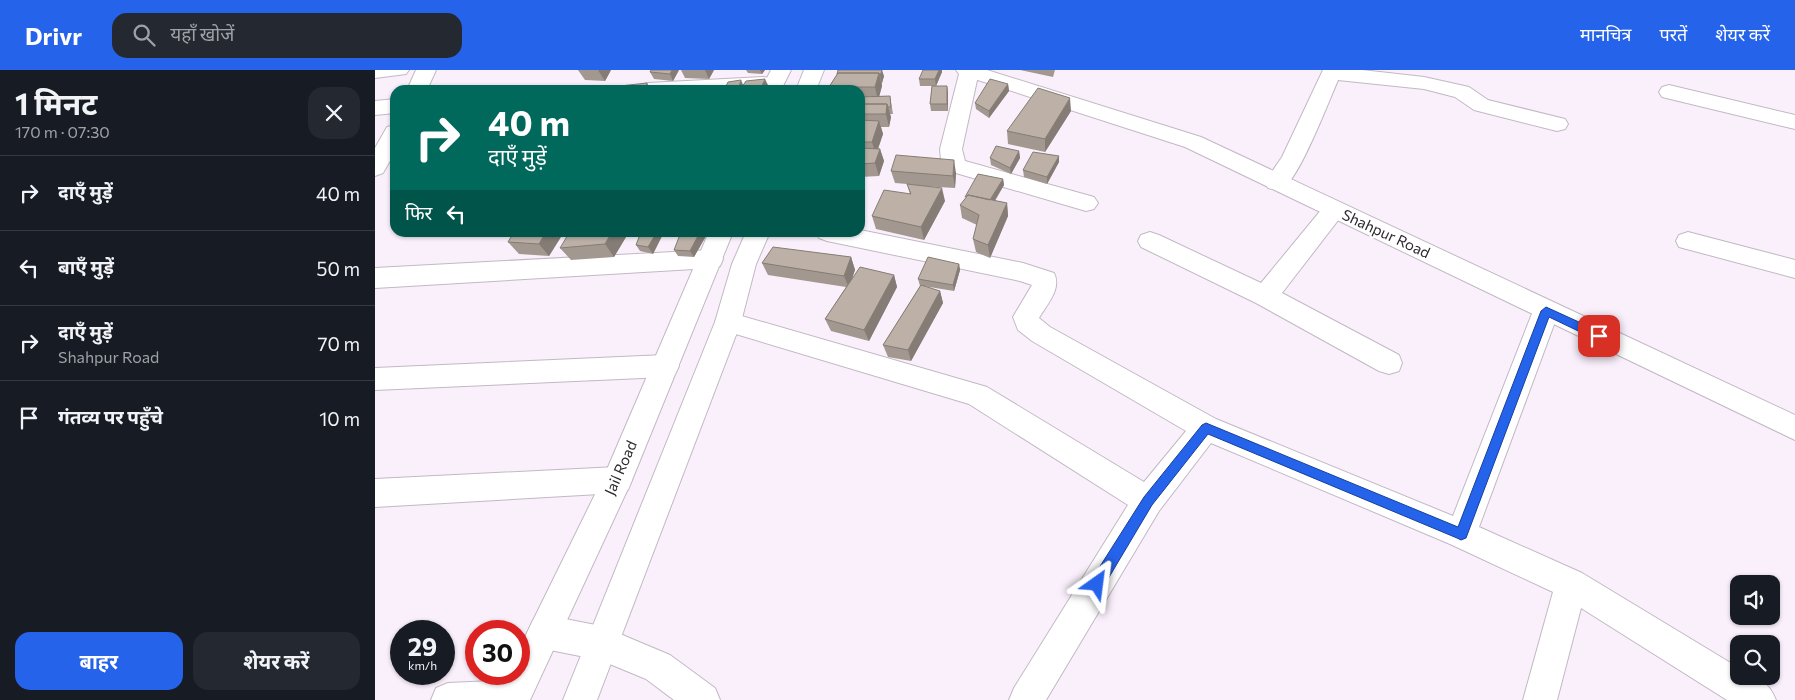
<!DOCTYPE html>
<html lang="hi">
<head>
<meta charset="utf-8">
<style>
	body { margin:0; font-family:Commissioner,"Noto Sans Devanagari",sans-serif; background:#242831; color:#f1f3f6; height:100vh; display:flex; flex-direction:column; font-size:19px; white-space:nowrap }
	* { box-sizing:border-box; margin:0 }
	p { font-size:16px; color:#9ea1a6 }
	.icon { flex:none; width:28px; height:28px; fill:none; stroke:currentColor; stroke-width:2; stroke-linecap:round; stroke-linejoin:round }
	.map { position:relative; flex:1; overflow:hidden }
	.panel { display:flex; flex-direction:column; background:#171b24; width:375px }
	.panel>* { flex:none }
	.hud { position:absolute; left:15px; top:15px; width:475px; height:152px; border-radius:15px; box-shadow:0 1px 4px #0004; background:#00695c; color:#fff; overflow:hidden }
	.fabs { position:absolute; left:1355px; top:505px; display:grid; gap:10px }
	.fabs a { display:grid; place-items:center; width:50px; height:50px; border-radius:10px; background:#171b24; box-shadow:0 1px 4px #0004; font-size:25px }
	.speed { position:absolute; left:15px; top:550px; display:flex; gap:10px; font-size:25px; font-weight:700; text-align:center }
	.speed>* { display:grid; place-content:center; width:65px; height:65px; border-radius:50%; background:#171b24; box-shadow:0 1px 4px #0004; line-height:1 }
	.speed small { font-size:12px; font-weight:400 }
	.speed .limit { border:8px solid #d22; background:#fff; color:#111 }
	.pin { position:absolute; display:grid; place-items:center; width:42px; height:42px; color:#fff; margin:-21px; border-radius:10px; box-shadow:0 2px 8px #0006 }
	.me { position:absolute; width:55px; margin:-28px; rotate:31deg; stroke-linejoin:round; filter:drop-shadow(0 0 4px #0008) }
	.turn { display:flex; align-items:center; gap:18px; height:105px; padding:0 15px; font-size:22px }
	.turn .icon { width:65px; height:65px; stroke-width:2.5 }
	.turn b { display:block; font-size:35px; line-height:42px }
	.then { display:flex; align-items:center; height:48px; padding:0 15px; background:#0003; gap:10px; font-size:19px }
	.round { display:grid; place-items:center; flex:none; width:52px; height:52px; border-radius:15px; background:#242831 }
	.head { display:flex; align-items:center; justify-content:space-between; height:85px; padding:0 15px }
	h1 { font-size:30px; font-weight:700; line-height:38px }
	.primary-button { display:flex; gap:10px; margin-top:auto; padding:10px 15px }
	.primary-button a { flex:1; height:58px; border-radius:15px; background:#2563eb; color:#fff; font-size:20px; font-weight:700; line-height:58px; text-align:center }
	.primary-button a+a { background:#242831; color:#f1f3f6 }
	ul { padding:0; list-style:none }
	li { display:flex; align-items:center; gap:15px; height:75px; padding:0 15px; border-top:1px solid #363941 }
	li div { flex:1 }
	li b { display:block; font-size:19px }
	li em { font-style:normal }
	header { display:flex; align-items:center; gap:30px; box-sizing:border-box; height:70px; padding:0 25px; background:#2563eb; color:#fff }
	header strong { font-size:24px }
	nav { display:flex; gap:28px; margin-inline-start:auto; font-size:18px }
	.search { width:350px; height:45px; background:#242831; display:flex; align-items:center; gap:12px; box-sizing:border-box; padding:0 18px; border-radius:15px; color:#9ea1a6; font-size:19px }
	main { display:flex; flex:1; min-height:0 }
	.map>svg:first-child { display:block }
</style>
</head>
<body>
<header>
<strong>Drivr</strong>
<div class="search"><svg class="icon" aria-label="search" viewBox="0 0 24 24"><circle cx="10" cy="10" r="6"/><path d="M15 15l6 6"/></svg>यहाँ खोजें</div>
<nav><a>मानचित्र</a><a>परतें</a><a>शेयर करें</a></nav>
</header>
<main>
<section class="panel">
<div class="head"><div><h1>1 मिनट</h1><p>170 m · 07:30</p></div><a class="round"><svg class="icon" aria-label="close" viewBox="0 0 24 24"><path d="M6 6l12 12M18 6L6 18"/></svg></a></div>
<ul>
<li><svg class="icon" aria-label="right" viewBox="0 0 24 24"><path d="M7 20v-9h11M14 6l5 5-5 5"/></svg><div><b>दाएँ मुड़ें</b></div><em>40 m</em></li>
<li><svg class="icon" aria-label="left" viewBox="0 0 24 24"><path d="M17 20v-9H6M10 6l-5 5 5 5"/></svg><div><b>बाएँ मुड़ें</b></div><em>50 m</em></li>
<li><svg class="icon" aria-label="right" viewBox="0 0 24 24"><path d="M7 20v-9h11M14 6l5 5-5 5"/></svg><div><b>दाएँ मुड़ें</b><p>Shahpur Road</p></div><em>70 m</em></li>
<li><svg class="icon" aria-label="arrive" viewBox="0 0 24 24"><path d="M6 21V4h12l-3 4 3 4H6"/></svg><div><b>गंतव्य पर पहुँचे</b></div><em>10 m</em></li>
</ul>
<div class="primary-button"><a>बाहर</a><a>शेयर करें</a></div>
</section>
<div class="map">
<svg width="1420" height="630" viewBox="0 0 1420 630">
	<rect width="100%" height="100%" fill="#faf0fc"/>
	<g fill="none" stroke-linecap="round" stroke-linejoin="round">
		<!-- street casing -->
		<g stroke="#c2b8c4" stroke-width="2">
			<path id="street" d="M0 0H34L31 4 0 8Z
				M41 0H61L52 20H32Z
				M585 0 604 1 587 79 590 91 719 127 723 133 719 139 711 141 574 101 566 90 565 79Z
				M948 0H987L1049 7 1094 17 1113 30 1190 49 1193 54 1190 59 1182 61 1099 40 1080 27 1049 19 963 10C954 31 924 109 908 118 903 121 898 119 893 118L890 112 907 87Z
				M388 7 395 8 398 13 395 18 378 20H263L266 15 273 13Z
				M1294 15 1420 45V59L1287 27 1284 22 1287 17Z
				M20 29V43L0 45V31Z
				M20 55V82L8 103 0 106V78L12 57Z
				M959 132 967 134 971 140 907 223 1024 285 1027 293 1024 301 1014 304 1004 301 881 233 766 177 763 171 766 165 775 162 784 165 886 213 951 134Z
				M485 160 648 193 679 203C687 219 672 234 664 248L675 257 841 349 1078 446 1158 241 1162 234 1171 231 1180 234 1184 241 1104 457 1207 503 1364 598V606C1383 606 1394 612 1401 630H1352L1206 538 1182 630H1148L1178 522 1075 474 836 373 784 441 671 630H634L639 618 753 435 594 334 344 259 340 252 344 245 353 242 612 317 769 412 811 361 657 271 643 260 638 247 657 215 645 211 452 171 444 168 440 162H485Z
				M1313 162 1420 190V208L1304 177 1301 171 1304 165Z
				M336 180 345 182 348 189 345 196 336 198 0 218V198Z
				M290 285 300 288 304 296 300 304 290 307 0 320V298Z
				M242 397 253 400 257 410 253 420 242 423 0 437V409Z
				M170 545 226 556 295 585 340 618 345 630H299L271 609 225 590 170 579 158 574 153 562 158 550Z
				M138 610 150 615 155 627 154 630H56L61 618 73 613Z"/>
		</g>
		<!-- secondary casing -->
		<g stroke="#c2b8c4" stroke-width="2">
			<path id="secondary" d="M396 0H416L406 20H386Z
				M429 0H449L441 20H421Z
				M581 0H612L826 67 1420 345V370L810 77 584 4Z
				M334 162H358L257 410 155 630H120L132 604H144V579L230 404Z
				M371 162H395L381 194 366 252 222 630H188L340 252 357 194Z"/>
		</g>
		<!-- street -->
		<use href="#street" fill="#fff" fill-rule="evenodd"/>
		<!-- secondary -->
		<use href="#secondary" fill="#fff" fill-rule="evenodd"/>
	</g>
	<!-- wall -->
	<path fill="#a39890" d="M203 0H236L230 11 210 10Z
		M276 0H304L298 11 279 9 275 2Z
		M306 0H339L334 9 310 8Z
		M371 0H390L387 4 373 3Z
		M645 0H680L678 7Z
		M567 2 561 16H572L573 23V41H556L555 34 557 16H545L544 9Z
		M462 4 509 6 507 13V16L504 26H515L518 44H515L516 47 514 57H506L508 64 503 78 505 79 509 91 504 106 485 107V20H455L454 17Z
		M633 14 634 21 614 48 601 39 600 33Z
		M696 41 670 82 633 74 632 61Z
		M644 81 645 88 636 104 616 95 615 88Z
		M684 86V92L672 114 649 107 648 100Z
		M516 101 581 103 580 118 547 116 570 131 549 170 501 159 497 146 535 124 532 114 520 113Z
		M628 109 629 115 620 131 632 133 633 146 615 188 601 182 598 169 602 155 587 148 585 135Z
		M189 162 174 186 144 184 133 172Z
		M254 162 239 187 196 190 185 178Z
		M266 162H289L278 184 265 181 261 175Z
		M331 166 319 187 303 186 299 180Z
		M476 187 480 200 477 208 519 205 522 217 494 271 456 261 450 249 471 217 393 205 387 193Z
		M584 194 585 200 579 221 548 216 565 221 568 233 536 291 513 287 508 275 545 216 543 209Z"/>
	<!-- shaded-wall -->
	<path fill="#847c75" d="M223 0H236L230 11Z
		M297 0H304L298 11 295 4Z
		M330 0H339L334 9Z
		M385 0H390L387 4Z
		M507 0 509 6 507 13 505 6Z
		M564 0H567V2L561 16 560 9Z
		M504 3 507 16 503 31 500 17Z
		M390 9 393 15 391 20H385Z
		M366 10 369 17 368 20H363Z
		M272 13 276 20H271Z
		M633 14 634 21 614 48V41Z
		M572 16 573 23V41L572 34Z
		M695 28 696 41 670 82V69Z
		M512 34 516 47 514 57 511 44Z
		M504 51 508 64 501 85 497 72Z
		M505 79 509 91 504 106 500 93Z
		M644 81 645 88 636 104 635 98Z
		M684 86V92L672 114V107Z
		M579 90 581 103 580 118 578 106Z
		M628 109 629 115 615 138 614 132Z
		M567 118 570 131 549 170 546 157Z
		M632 133 633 146 615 188 613 175Z
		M171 162H189L174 186 164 174Z
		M237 162H254L239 187 230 174Z
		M282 162H289L278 184 273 177Z
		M325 162H329L331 166 319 187 315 181Z
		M476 187 480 200 474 218 469 206Z
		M584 194 585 200 579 221 578 215Z
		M519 205 522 217 494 271 489 260Z
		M565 221 568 233 536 291 533 280Z"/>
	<!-- building -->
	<path fill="#bdb1a7" stroke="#847c75" d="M276 0H297L295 4 275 2Z
		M463 0H507L505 6 504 3H463L462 4Z
		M548 0H564L560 9H544Z
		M463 3H504L500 17H454Z
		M390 9 385 20H365L371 11Z
		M615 9 633 14 614 41 600 33Z
		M366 10 363 20H349L353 12Z
		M272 13 271 20H218V19Z
		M557 16H572V34H555Z
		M663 18 695 28 670 69 632 61Z
		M515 26 516 37H513L512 34H485V27Z
		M485 34H512L511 44H485Z
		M485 50 504 51 497 72H485Z
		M621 76 644 81 635 98 615 88Z
		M485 78 505 79 500 93 485 94Z
		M658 82 684 86 672 107 648 100Z
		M521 85 579 90 578 106 516 101Z
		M603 104 628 109 615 130 593 125 590 127Z
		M532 114 567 118 546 157 497 146 509 120 536 124Z
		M593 125 632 133 613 175 598 169 604 145 585 135Z
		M139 162H171L164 174 133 172Z
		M201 162H237L230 174 185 178 194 163Z
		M266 162H282L273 177 261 175Z
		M306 162H325L315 181 299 180Z
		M398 177 476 187 469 206 387 193Z
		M553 187 584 194 578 215 543 209Z
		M485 197 519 205 489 260 450 249Z
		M546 215 565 221 533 280 508 275Z"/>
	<!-- route -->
	<path fill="#2563eb" stroke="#184099" d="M1171 237 1228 263 1230 266 1228 269H1220L1174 247 1091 468 1086 470 1082 468 833 364 777 435 727 519 722 521 717 519 715 514 717 509 769 427 827 355 831 353 1083 457 1166 241Z"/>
	<g text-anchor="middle" stroke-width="4" stroke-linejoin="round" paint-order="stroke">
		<!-- street labels -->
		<g font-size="15" fill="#2d292e" stroke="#fff">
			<text transform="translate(1011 164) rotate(25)" y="5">Shahpur Road</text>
			<text transform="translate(246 398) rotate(-66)" y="5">Jail Road</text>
		</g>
	</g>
</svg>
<div class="fabs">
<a><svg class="icon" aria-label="sound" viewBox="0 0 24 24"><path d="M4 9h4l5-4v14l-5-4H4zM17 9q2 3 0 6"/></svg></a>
<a><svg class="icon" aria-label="search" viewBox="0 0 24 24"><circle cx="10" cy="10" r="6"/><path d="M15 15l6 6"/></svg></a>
</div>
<div class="speed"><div>29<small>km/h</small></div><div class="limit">30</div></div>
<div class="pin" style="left:1224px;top:266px;background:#d93025"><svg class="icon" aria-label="arrive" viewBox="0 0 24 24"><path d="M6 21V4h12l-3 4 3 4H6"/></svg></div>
<svg class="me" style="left:722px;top:514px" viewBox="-20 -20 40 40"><path d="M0-17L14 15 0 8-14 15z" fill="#2563eb" stroke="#fff" stroke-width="4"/></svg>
<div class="hud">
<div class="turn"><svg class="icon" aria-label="right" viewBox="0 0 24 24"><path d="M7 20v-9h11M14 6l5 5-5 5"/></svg><div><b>40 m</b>दाएँ मुड़ें</div></div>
<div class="then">फिर<svg class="icon" aria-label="left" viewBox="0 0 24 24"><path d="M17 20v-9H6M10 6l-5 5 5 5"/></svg></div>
</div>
</div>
</main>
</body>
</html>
